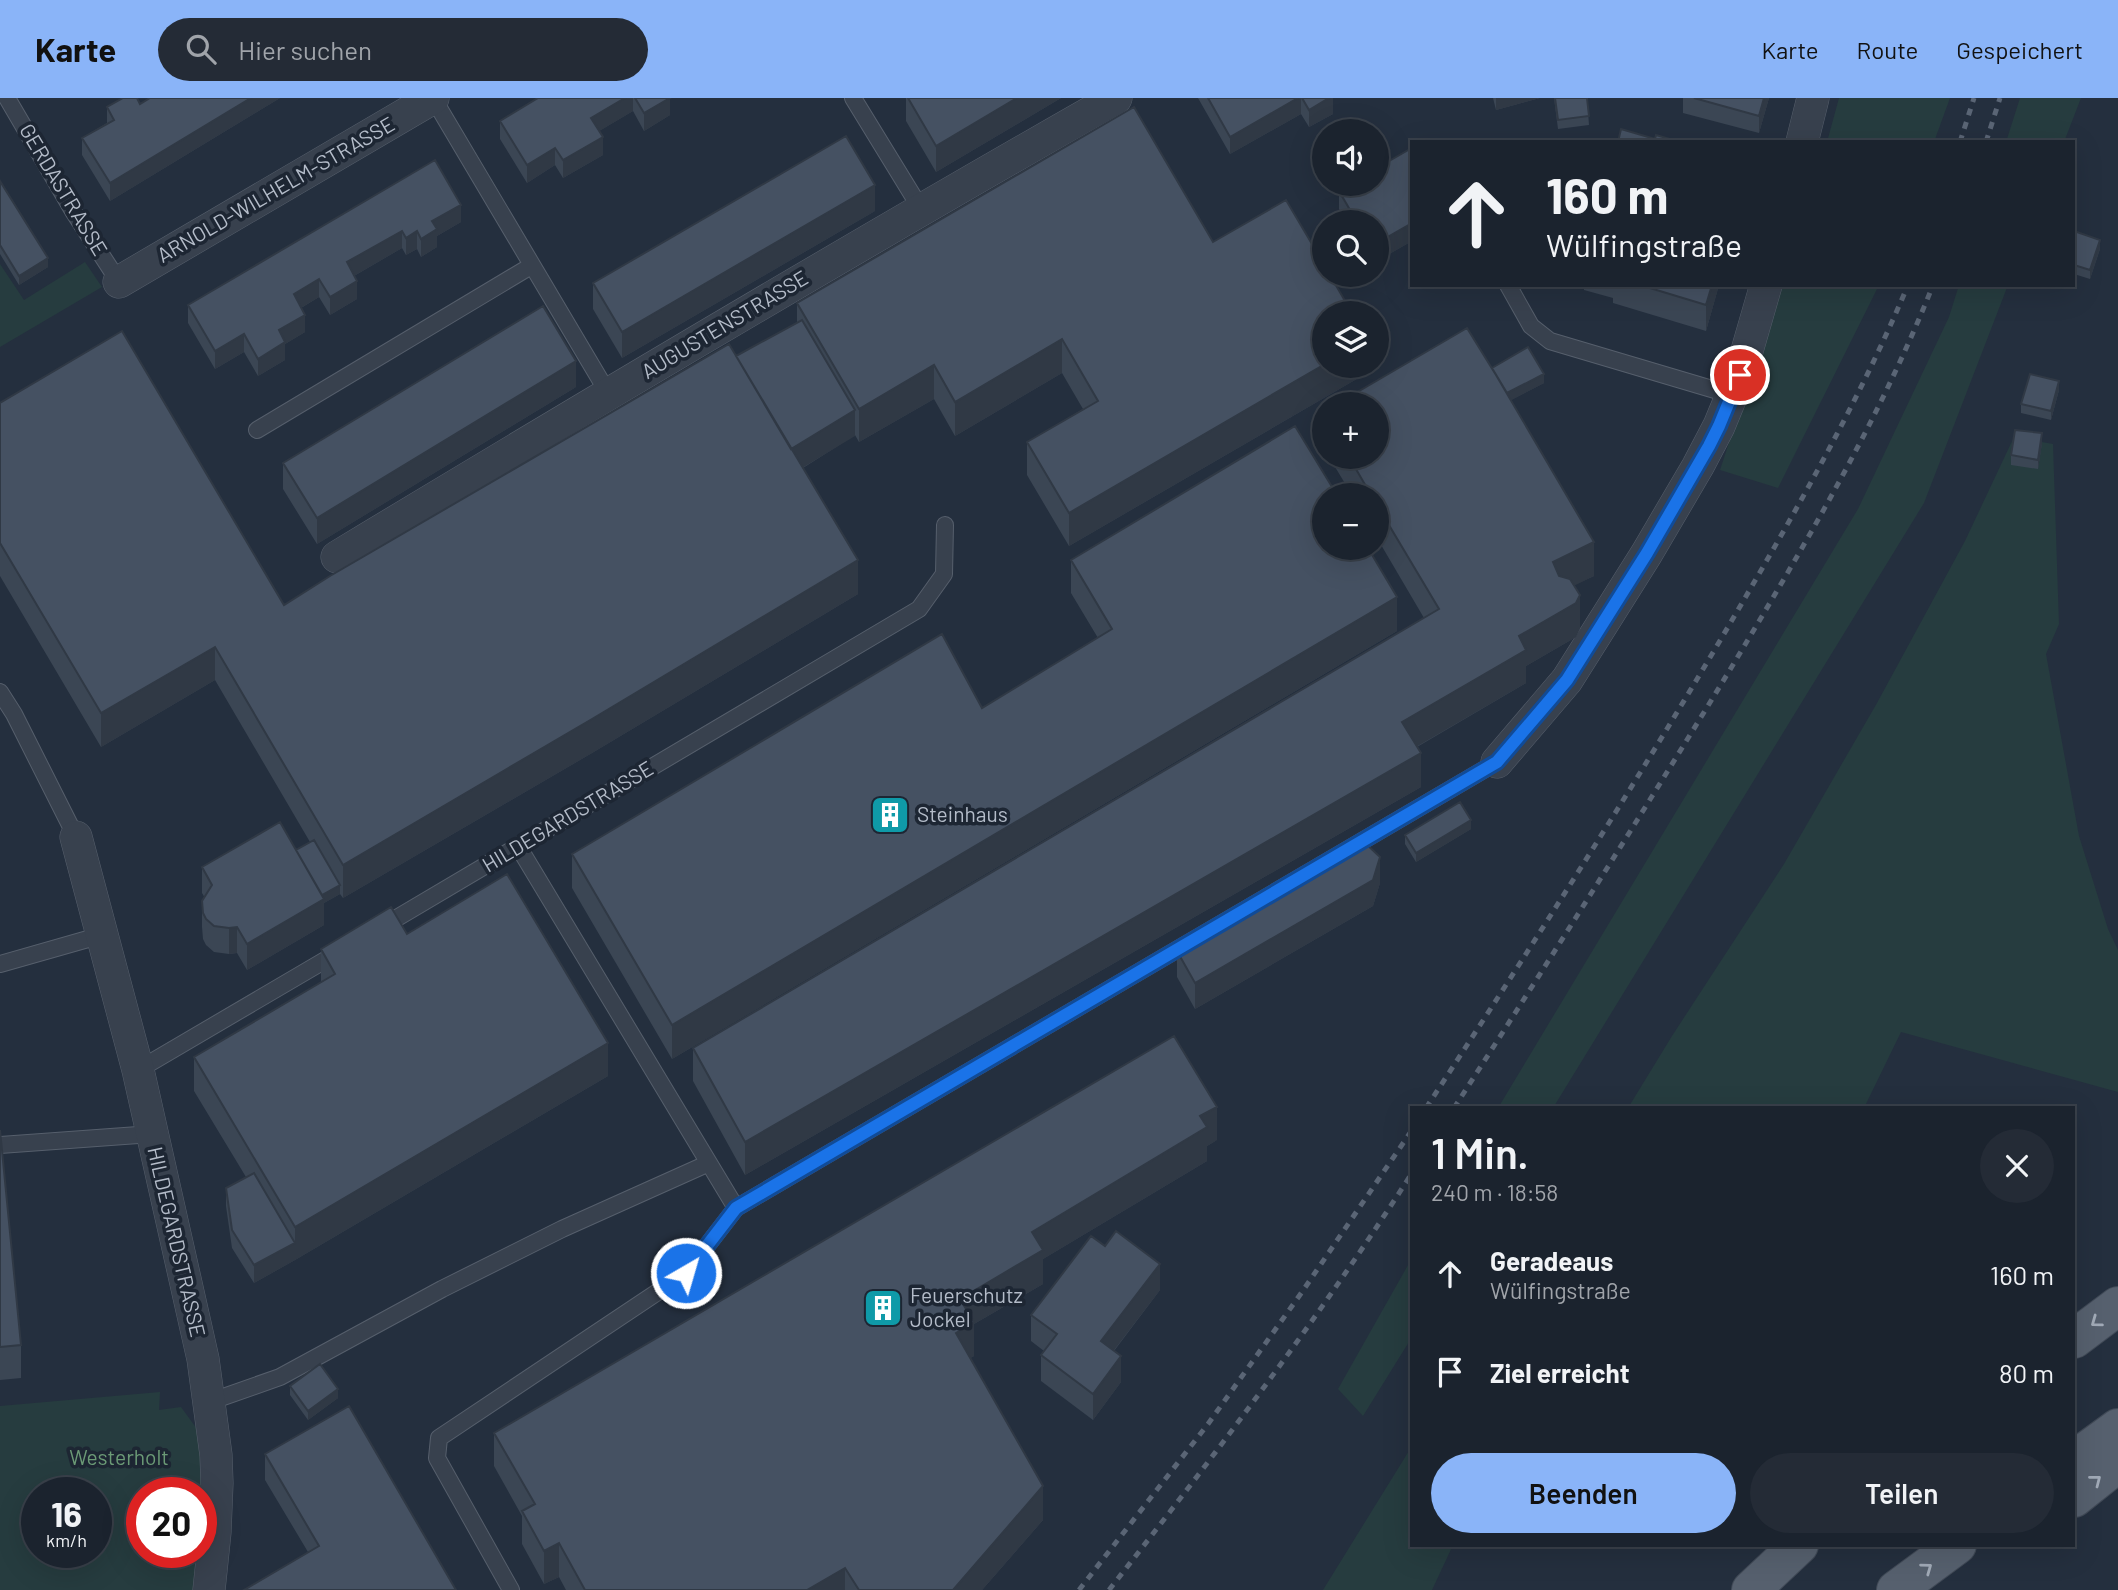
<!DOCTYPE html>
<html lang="de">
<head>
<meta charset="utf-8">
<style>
	body { margin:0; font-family:Barlow,sans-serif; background:#242b36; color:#f1f3f6; height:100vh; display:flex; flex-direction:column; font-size:26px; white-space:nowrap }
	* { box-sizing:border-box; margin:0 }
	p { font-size:23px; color:#a0a4aa }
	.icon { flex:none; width:38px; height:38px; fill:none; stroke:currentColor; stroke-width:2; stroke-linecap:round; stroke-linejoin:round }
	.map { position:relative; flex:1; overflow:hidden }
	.panel { position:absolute; left:1410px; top:1008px; width:665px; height:441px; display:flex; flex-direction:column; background:#1b232e; border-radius:0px; box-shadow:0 7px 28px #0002,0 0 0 2px #39404a }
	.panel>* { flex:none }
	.hud { position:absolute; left:1410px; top:42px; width:665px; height:147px; border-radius:0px; box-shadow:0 7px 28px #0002,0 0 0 2px #39404a; background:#1b232e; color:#f1f3f6; overflow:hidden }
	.tools { position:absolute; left:1312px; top:21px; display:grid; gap:14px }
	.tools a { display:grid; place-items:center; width:77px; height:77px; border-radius:50%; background:#1b232e; box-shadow:0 7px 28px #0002,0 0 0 2px #39404a; font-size:35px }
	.speed { position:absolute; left:21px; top:1379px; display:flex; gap:14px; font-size:35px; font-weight:700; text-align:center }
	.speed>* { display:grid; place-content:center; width:91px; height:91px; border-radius:50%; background:#1b232e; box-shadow:0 7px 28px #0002,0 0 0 2px #39404a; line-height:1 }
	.speed small { font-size:18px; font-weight:400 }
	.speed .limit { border:10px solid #d22; background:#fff; color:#111 }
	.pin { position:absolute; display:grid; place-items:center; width:60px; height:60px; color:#fff; margin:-30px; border:4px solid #fff; border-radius:50%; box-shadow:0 2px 7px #0007 }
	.me { position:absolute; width:77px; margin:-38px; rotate:38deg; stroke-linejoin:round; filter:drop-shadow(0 0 5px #0008) }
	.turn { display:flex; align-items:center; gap:24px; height:147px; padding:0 21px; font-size:32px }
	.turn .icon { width:91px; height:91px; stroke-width:2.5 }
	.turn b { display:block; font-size:49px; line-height:60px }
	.round { display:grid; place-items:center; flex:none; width:74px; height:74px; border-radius:37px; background:#242b36 }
	.summary { display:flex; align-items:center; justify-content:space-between; height:119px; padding:0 21px }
	h1 { font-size:42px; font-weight:600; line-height:52px }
	.primary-button { display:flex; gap:14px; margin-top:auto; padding:14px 21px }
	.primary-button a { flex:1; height:80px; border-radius:42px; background:#8ab4f8; color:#111; font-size:28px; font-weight:600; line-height:80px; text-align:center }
	.primary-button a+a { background:#242b36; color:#f1f3f6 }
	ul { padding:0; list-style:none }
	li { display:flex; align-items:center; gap:21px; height:98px; padding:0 21px }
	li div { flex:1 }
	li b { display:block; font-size:26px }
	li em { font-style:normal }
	header { display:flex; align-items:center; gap:42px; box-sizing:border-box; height:98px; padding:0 35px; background:#8ab4f8; color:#111 }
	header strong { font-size:33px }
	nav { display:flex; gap:38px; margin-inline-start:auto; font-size:24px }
	.search { width:490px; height:63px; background:#242b36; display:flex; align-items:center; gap:18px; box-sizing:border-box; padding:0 24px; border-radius:38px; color:#a0a4aa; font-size:26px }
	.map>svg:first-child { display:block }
</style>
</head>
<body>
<header>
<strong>Karte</strong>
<div class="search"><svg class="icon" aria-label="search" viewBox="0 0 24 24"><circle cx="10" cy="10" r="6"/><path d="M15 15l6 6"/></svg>Hier suchen</div>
<nav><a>Karte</a><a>Route</a><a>Gespeichert</a></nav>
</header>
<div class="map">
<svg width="2118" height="1492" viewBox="0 0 2118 1492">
	<rect width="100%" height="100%" fill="#242f3e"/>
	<!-- green -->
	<path fill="#263c3f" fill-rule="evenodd" d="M1839 0H1950L1934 44H1827Z
		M2020 0H2081L2064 44H2006Z
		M85 164 102 189 0 249V166L24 202Z
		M1781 187H1879L1778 390 1720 372Z
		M1959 187H2008L1924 405 1553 1010H1498L1858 411 1949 219Z
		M2014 339 2053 346 2059 526 2046 556 2079 738 2108 831 2118 852V994L1901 934 1864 1010H1628L1672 938 1784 766 1877 605 1965 443Z
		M1412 1160V1239L1363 1318 1338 1291Z
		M160 1294 159 1312 181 1309 205 1342 201 1395H142V1454H198L195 1492H0V1308ZM37 1395H96V1454H37Z
		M1412 1348V1447H1453L1432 1492H1323Z"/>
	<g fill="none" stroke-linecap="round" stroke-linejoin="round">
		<!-- service casing -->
		<g stroke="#565f6c" stroke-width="18">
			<path id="service" d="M7 0 73 113 119 184
				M433 0 608 295
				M853 0 921 111
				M1508 187 1531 228 1550 243 1732 297
				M257 332 531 168
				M0 594 14 616 76 739
				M518 748 736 1110
				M380 830 919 511 944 476 945 427
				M0 866 102 837
				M138 972 339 854
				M0 1047 152 1036
				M209 1304 280 1279 442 1191 562 1131 709 1065
				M511 1492 437 1360 439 1340 686 1175 736 1110 1497 664"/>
		</g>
		<!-- minor casing -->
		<g stroke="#565f6c" stroke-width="33">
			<path id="minor" d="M1802 44 1813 0
				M119 184 433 0
				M337 459C595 303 854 149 1116 0
				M1497 664 1567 582 1647 455 1698 368 1719 328 1740 277 1766 187
				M76 739 138 972 203 1261 216 1357 217 1385 215 1434 209 1492"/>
		</g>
		<!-- primary casing -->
		<g stroke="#414a57" stroke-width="40">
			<path id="primary" d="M2074 1241 2118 1208
				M2074 1362 2118 1330
				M2074 1400 2118 1365
				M1751 1492 1799 1447
				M1896 1492 1957 1447"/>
		</g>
		<!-- service -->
		<use href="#service" stroke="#38414e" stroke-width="16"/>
		<!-- minor -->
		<use href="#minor" stroke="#38414e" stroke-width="32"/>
		<!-- primary -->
		<use href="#primary" stroke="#56606e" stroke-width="38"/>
		<!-- rail -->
		<path stroke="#5a6575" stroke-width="5" stroke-dasharray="7 7" stroke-linecap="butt" d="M1960 44 1974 0
			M1986 44 2000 0
			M1426 1010C1530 851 1632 692 1728 529 1793 418 1858 306 1908 187
			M1454 1010C1547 866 1639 721 1728 575 1803 450 1879 323 1933 187
			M1079 1492 1208 1326 1302 1194 1412 1032
			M1109 1492C1215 1357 1319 1220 1412 1075"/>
	</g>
	<!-- wall -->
	<path fill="#3b4654" d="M150 0H280L110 103 82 57V40L107 25V9L140 6Z
		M538 0H670V17L644 33 633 13 599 33 603 57 563 80 555 67 527 85 500 41V23Z
		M906 0H1061L936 74 906 23Z
		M1198 0H1333V16L1309 29 1301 16 1230 56Z
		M1493 0H1540L1496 12Z
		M1554 0H1587L1589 27 1558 31Z
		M1683 0H1769L1759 35 1683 15Z
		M1412 54V143L1377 163V124H1347L1339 111V93Z
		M435 62 461 124 437 138V149L421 159 417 151 406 157 402 150 354 178 357 201 330 217 319 199 301 210 305 234 285 246V262L258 278 244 254 215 271 188 225V207Z
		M0 83 48 169 19 187 0 156Z
		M875 113 622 260 593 211V185Z
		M2074 133 2100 151 2090 181 2074 176Z
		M1213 144 1367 268V275L1069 448 1027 377V344L1083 311 1062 275 955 338 934 301 859 344 855 337 803 370 858 496 592 655 343 800 340 796 324 805V827L247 872 237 855 229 856 214 854 206 847 203 841 202 829V803L205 800 202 795V769L296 752 310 744 215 582 101 649 0 478V305L284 507 797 225V205Z
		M1584 187H1719L1706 233 1613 205V200L1584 192Z
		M1492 270 1544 285 1511 302 1594 478 1574 487 1580 530 1576 539 1526 568V585L1417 649 1421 689 745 1077 693 983V950L1424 520 1377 440V397H1352L1329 359H1377Z
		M576 289 317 446 283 391V365Z
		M2059 292 2051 322 2021 315V306Z
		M1325 313V352L1322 348V315Z
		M2042 345 2038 371 2011 367V357Z
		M1071 462 1397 533 672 961 572 790V756L982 610 1098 540 1071 495Z
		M1471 731 1416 764 1405 746V737Z
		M1380 785 1373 808 1195 911 1177 879V853Z
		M407 836 608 978 295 1162 254 1185 232 1150 226 1108V1090L246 1079 194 993V959L321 884V851Z
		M0 1032 21 1247V1280L0 1282Z
		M1217 1042 1207 1048V1063L1043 1161V1186L974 1226V1258L970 1260 1043 1422 982 1492H566L559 1479 544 1486 522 1446V1418L494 1368V1335Z
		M1160 1192 1114 1253 1121 1284 1093 1322 1041 1283V1257L1044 1253 1031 1243V1217Z
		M290 1288 338 1300 308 1322 290 1297Z
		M265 1356 456 1492 308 1454 265 1382Z"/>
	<!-- shaded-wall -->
	<path fill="#303945" d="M251 0H280L110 103V85Z
		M625 0H633V13L591 38V20Z
		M670 0V17L644 33V15Z
		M1017 0H1061L936 74V48Z
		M1298 0H1301V16L1230 56V39Z
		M1329 0H1333V16L1309 29V12Z
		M1496 0H1540L1496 12Z
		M1764 0H1769L1759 35V18Z
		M603 39V57L563 80V62Z
		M555 50V67L527 85V67Z
		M875 87V113L622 260V234Z
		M461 107V124L437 138V149L421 159V141L432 123Z
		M1412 125V143L1377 163V145Z
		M402 133V150L347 182V164Z
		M417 133V151L406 157V140Z
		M2100 142V151L2090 181V172Z
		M48 160V169L19 187V178Z
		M319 181V199L294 214V196Z
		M357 183V201L330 217V199Z
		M1712 187H1719L1706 233V207Z
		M305 217V234L285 246V262L258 278V261L279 232Z
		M244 236V254L215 271V253Z
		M1062 241V275L955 338V304Z
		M576 263V289L317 446V420Z
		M1325 266V268H1367V275L1069 448V415Z
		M934 267V301L859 344V311Z
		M1544 276V285L1496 310V301Z
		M2059 283V292L2051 322V313Z
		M855 312V338L787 379V353Z
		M2042 335V345L2038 371V362Z
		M1594 444V478L1553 498V464Z
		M858 462V496L592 655 343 800V767Z
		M1580 497V530L1576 539 1526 568V585L1402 657V624L1519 538Z
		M1397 499V533L672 961V927Z
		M215 549V582L101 649V615Z
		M1421 655V689L745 1077V1044Z
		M1471 722V731L1416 764V755Z
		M1380 759V785L1373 808 1195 911V885Z
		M340 787V796L324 805V827L247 872V846L314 801Z
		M237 829V855L229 856V830Z
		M608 945V978L295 1162V1129Z
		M1217 1009V1042L1207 1048V1063L1043 1161V1186L974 1226V1258L956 1269V1235L960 1201 1032 1134 1200 1018Z
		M295 1145V1162L254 1185V1167Z
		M1160 1166V1192L1101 1269V1243Z
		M1121 1258V1284L1093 1322V1296Z
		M338 1291V1300L308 1322V1313Z
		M1043 1388V1422L982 1492H953Z
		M559 1445V1479L544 1486V1453Z
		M845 1470V1492H807Z"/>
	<!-- building -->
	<path fill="#455162" stroke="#303945" stroke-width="2" d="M123 0H137L140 6 150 0H251L110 85 82 40 114 22 107 9Z
		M538 0H625L591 20 603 39 563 62 555 50 527 67 500 23Z
		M635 0H670L644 15Z
		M908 0H1017L936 48Z
		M1208 0H1298L1230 39Z
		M1302 0H1329L1309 12Z
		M1555 0H1587L1589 18 1558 22Z
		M1694 0H1764L1759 18Z
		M1134 9 1213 144 1286 102 1325 168V177H1330L1352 215H1325V266L1069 415 1027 344 1098 303 1062 241 955 304 934 267 859 311 797 205Z
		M1621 31 1655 41 1656 37 1680 44H1618Z
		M846 38 875 87 622 234 593 185Z
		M1410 51 1412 54V125L1377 145V124H1357L1339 93 1351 86H1377V70Z
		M435 62 461 107 432 123 437 131 421 141 417 133 406 140 402 133 347 164 357 183 330 199 319 181 294 196 305 217 279 232 285 244 258 261 244 236 215 253 188 207Z
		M0 83 48 160 19 178 0 147Z
		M2074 133 2100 142 2090 172 2074 167Z
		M1640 187H1712L1706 207Z
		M543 208 576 263 317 420 283 365Z
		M802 222 855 312 791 351 736 258Z
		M1467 230 1496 277 1594 444 1553 464 1559 478 1570 481 1580 497 1576 505 1519 538 1526 552 1402 624 1421 655 745 1044 693 950 1439 511 1377 407V397H1371L1349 359H1377V306H1337Z
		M122 233 284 507 330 478 729 246 858 462 592 621 343 767 215 549 101 615 0 445V305Z
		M1528 249 1544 276 1507 295 1492 270Z
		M2030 276 2059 283 2051 313 2021 306Z
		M1295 328 1337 397H1325V450H1368L1397 499 672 927 572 756 942 536 982 610 1112 531 1071 462Z
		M2015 332 2042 335 2038 362 2011 357Z
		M1460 704 1471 722 1416 755 1405 737Z
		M280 724 324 801 247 846 237 829 229 830 214 828 206 821 203 815 202 803 212 787 202 769Z
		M314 742 340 787 322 797 296 752Z
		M1363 743 1380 759 1373 782 1195 885 1177 853Z
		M507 776 608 945 295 1129 194 959 335 876 321 851 391 809 407 836Z
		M1174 938 1217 1009 1200 1018 1207 1029 1032 1134 1043 1152 960 1201 974 1224 956 1235 1043 1388 953 1492H859L845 1470 807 1492H585L559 1445 544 1453 522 1413 535 1406 494 1335Z
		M0 1032 21 1247 0 1249Z
		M254 1075 295 1145 254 1167 232 1132 226 1090Z
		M1116 1133 1160 1166 1101 1243 1121 1258 1093 1296 1041 1257 1057 1236 1031 1217 1091 1138 1105 1148Z
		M320 1266 338 1291 308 1313 290 1288Z
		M349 1308 456 1492H244L319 1448 265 1356Z"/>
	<!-- one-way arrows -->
	<defs><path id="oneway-chevron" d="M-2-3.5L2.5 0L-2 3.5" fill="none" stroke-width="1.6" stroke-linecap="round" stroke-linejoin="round" transform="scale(1.75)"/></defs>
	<g stroke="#a1aab7">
		<use href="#oneway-chevron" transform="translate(2096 1224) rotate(144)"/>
		<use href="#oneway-chevron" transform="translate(2096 1382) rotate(-38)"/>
		<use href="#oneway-chevron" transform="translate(1927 1470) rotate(-36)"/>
	</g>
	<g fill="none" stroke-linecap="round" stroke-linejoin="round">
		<!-- route casing -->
		<g stroke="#114b97" stroke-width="18">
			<path id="route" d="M686 1175 736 1110 1497 664 1567 582 1647 455 1709 348 1719 328 1740 277"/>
		</g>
		<!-- route -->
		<use href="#route" stroke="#1a73e8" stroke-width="12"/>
	</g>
	<!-- icons -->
	<defs>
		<g id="building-square" transform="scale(2.0125)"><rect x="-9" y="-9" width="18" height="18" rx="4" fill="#0f9aa8" stroke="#1d2633"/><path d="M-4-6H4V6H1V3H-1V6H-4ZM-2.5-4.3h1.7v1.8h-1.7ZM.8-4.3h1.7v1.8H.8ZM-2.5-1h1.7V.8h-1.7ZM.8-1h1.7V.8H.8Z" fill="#fff"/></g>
	</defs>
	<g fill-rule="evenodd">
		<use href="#building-square" x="890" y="717"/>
		<use href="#building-square" x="883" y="1210"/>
	</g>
	<g text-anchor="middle" stroke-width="7" stroke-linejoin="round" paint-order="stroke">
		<!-- street labels -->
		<g font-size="21" fill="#b4bcc9" stroke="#1d2633">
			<text transform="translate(63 92) rotate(59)" y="7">GERDASTRASSE</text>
			<text transform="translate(276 92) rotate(-30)" y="7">ARNOLD-WILHELM-STRASSE</text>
			<text transform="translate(725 227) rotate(-31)" y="7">AUGUSTENSTRASSE</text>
			<text transform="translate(568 719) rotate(-31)" y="7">HILDEGARDSTRASSE</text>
			<text transform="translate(176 1144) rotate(77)" y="7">HILDEGARDSTRASSE</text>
		</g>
		<!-- poi labels -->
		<g font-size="21" fill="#b4bcc9" stroke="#1d2633" text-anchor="start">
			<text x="917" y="724">Steinhaus</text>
			<text x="910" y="1205">Feuerschutz<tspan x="910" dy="24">Jockel</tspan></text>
		</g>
		<!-- park labels -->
		<g font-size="21" fill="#6b9a76" stroke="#1d2633">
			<text x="119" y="1367">Westerholt</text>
		</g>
	</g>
</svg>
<div class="tools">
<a><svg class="icon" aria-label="sound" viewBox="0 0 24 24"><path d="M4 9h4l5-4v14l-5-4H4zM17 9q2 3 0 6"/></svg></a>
<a><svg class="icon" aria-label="search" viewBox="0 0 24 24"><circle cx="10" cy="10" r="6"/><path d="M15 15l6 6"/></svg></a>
<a><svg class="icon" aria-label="layers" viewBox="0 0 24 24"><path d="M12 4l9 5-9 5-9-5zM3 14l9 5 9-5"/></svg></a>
<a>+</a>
<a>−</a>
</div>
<div class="speed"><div>16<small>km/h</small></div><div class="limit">20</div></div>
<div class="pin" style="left:1740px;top:277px;background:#d93025"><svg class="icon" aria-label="arrive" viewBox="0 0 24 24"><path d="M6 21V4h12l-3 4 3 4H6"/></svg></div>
<svg class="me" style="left:686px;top:1175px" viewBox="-20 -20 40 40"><circle r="17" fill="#1a73e8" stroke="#fff" stroke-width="3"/><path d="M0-11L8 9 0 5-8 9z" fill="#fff"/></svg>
<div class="hud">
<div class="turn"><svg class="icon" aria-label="ahead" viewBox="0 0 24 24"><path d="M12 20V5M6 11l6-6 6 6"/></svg><div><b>160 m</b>Wülfingstraße</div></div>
</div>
<section class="panel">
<div class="summary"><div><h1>1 Min.</h1><p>240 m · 18:58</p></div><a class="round"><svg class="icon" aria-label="close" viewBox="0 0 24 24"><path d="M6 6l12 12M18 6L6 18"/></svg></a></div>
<ul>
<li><svg class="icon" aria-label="ahead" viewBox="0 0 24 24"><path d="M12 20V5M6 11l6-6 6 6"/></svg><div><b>Geradeaus</b><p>Wülfingstraße</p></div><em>160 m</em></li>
<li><svg class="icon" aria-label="arrive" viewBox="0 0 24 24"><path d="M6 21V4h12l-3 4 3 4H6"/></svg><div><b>Ziel erreicht</b></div><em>80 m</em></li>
</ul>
<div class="primary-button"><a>Beenden</a><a>Teilen</a></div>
</section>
</div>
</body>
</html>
